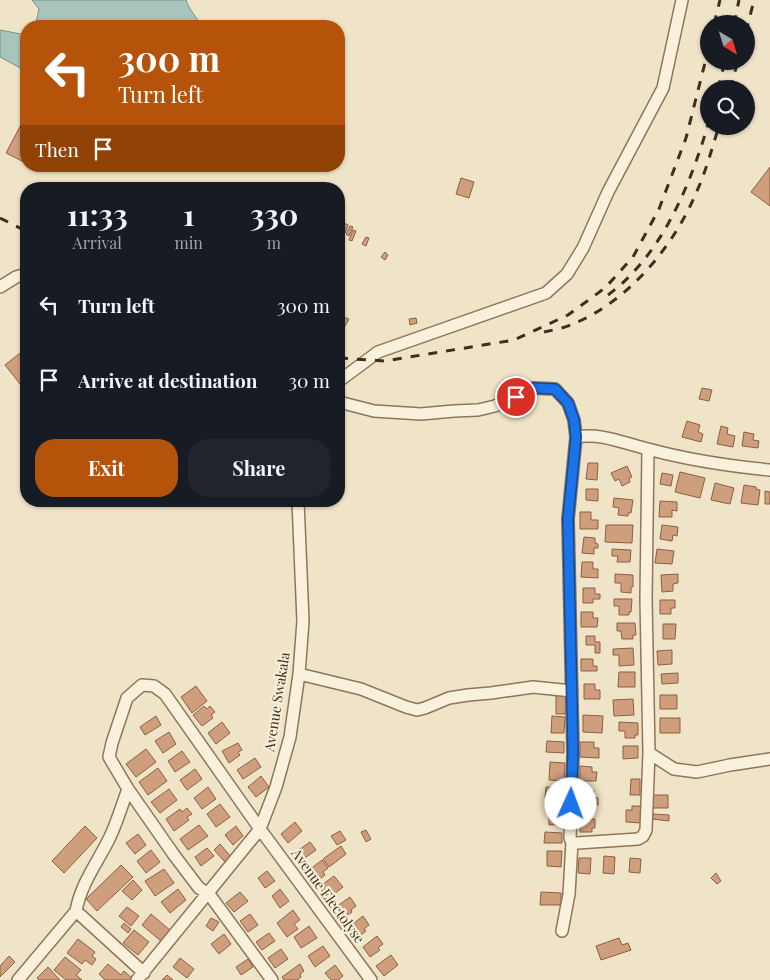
<!DOCTYPE html>
<html lang="en">
<head>
<meta charset="utf-8">
<style>
	body { margin:0; font-family:"Playfair Display",serif; background:#20242c; color:#f1f3f6; height:100vh; display:flex; flex-direction:column; font-size:19px; white-space:nowrap }
	* { box-sizing:border-box; margin:0 }
	p { font-size:16px; color:#9ea1a6 }
	.icon { flex:none; width:28px; height:28px; fill:none; stroke:currentColor; stroke-width:2; stroke-linecap:round; stroke-linejoin:round }
	.map { position:relative; flex:1; overflow:hidden }
	.sheet { position:absolute; left:20px; top:182px; width:325px; height:325px; display:flex; flex-direction:column; background:#171b24; border-radius:20px; box-shadow:0 1px 4px #0004 }
	.sheet>* { flex:none }
	.guide { position:absolute; left:20px; top:20px; width:325px; height:152px; border-radius:20px; box-shadow:0 1px 4px #0004; background:#b45309; color:#fff; overflow:hidden }
	.needle { width:32px; rotate:142deg }
	.tools { position:absolute; left:700px; top:15px; display:grid; gap:10px }
	.tools a { display:grid; place-items:center; width:55px; height:55px; border-radius:50%; background:#171b24; box-shadow:0 1px 4px #0004; font-size:25px }
	.pin { position:absolute; display:grid; place-items:center; width:42px; height:42px; color:#fff; margin:-21px; border:2px solid #fff; border-radius:50%; box-shadow:0 1px 5px #0007 }
	.me { position:absolute; width:55px; margin:-28px; rotate:2deg; stroke-linejoin:round; filter:drop-shadow(0 0 4px #0008) }
	.turn { display:flex; align-items:center; gap:18px; height:105px; padding:0 15px; font-size:22px }
	.turn .icon { width:65px; height:65px; stroke-width:2.5 }
	.turn b { display:block; font-size:35px; line-height:42px }
	.then { display:flex; align-items:center; height:48px; padding:0 15px; background:#0003; gap:10px; font-size:19px }
	.eta { display:flex; justify-content:space-evenly; align-items:center; height:85px; text-align:center }
	.eta b { font-size:30px; font-weight:700; line-height:35px }
	.button { display:flex; gap:10px; margin-top:auto; padding:10px 15px }
	.button a { flex:1; height:58px; border-radius:20px; background:#b45309; color:#fff; font-size:20px; font-weight:700; line-height:58px; text-align:center }
	.button a+a { background:#20242c; color:#f1f3f6 }
	ul { padding:0; list-style:none }
	li { display:flex; align-items:center; gap:15px; height:75px; padding:0 15px }
	li div { flex:1 }
	li b { display:block; font-size:19px }
	li em { font-style:normal }
	.map>svg:first-child { display:block }
</style>
</head>
<body>
<div class="map">
<svg width="770" height="980" viewBox="0 0 770 980">
	<rect width="100%" height="100%" fill="#f0e4c8"/>
	<!-- water -->
	<path fill="#a9c4bc" stroke="#6f938a" d="M32 0H186C189 10 197 17 201 26H34L36 23 39 9Z
		M0 30 21 34 26 33V71L0 57Z"/>
	<!-- building -->
	<path fill="#cf9f7d" stroke="#8d5f41" d="M23 121 26 123V163L6 153Z
		M32 166H45L42 172Z
		M770 167V206L751 192Z
		M461 178 474 182 469 198 456 194Z
		M344 223 348 225 345 233 341 231Z
		M350 226 353 227 349 236 346 234Z
		M353 230 356 231 352 241 349 240Z
		M366 237 369 238 366 246 362 244Z
		M385 252 388 255 385 260 381 257Z
		M339 314 341 315 342 314 344 315 343 317 349 319 344 328 340 326 339 329Z
		M416 318 417 323 410 325 409 319Z
		M24 350 26 353V387L24 389 5 365Z
		M702 388 712 390 709 401 699 399Z
		M687 421 700 425 698 432 703 434 701 442 682 437Z
		M721 426 728 428 727 434 735 436 733 447 717 444Z
		M744 432 754 434 753 440 759 441 758 448 742 446Z
		M588 463H598L597 480 586 479Z
		M627 466 632 477 629 478 630 482 622 486 619 479 615 481 611 473Z
		M680 472 705 478 700 498 675 492Z
		M662 473 673 475 671 486 660 484Z
		M715 483 734 488 730 504 711 500Z
		M744 485 756 487V489L760 490 758 505 741 503Z
		M586 489H598V501L586 500Z
		M765 491 770 492V504H765Z
		M614 498 633 500 631 513H628V516L618 515 619 508 613 507Z
		M660 501 677 502V511L672 510V517H659Z
		M580 512H591V520H598V529H580Z
		M606 525H633L632 543 605 542Z
		M662 525 678 527 677 536 673 535 672 541 660 539Z
		M584 537 595 538V543L598 544V548H594V554L582 553Z
		M612 549 631 550 630 562H617L618 556H612Z
		M657 549 674 551 672 564 655 563Z
		M582 562H593V569H598V578L581 577Z
		M615 574 633 575V587H631V593L621 592V583H615Z
		M678 574V583L673 584V591L662 592 661 575Z
		M583 588H595V594H600V599H593V603H583Z
		M614 599H632L631 612H629V615H619V606H614Z
		M660 600H675V608H671V614H660Z
		M581 612H593V618H598L597 627H581Z
		M617 623H635L636 635H633V639H622L621 631H617Z
		M663 624H676L675 639H663Z
		M586 636H595V642H600V653H595V645H586Z
		M633 648 634 665 619 666V655H613V649Z
		M672 650V664L658 665 657 651Z
		M581 659H593V666H597V671H581Z
		M619 672H635V687H618Z
		M678 673V683L662 684 661 674Z
		M584 684H595V690H600V699H584Z
		M196 686 207 701 192 713 181 697Z
		M556 695H566L565 714H556Z
		M660 695H677V709H660Z
		M633 699 634 715 614 716 613 700Z
		M204 706 207 709 210 706 215 712 211 715 213 718 202 726 193 715Z
		M583 715 603 716 602 733 583 732Z
		M156 716 161 725 145 735 140 727Z
		M552 716 565 717 564 733H551Z
		M660 718H680V733H660Z
		M222 722 230 733 216 744 208 733Z
		M619 722 638 723V735H635V738H625V731H619Z
		M169 732 176 744 163 753 155 741Z
		M547 741 564 742V753L546 752Z
		M580 742H594V748H599V758L580 757Z
		M238 743 242 750 238 752 240 755 229 763 222 751Z
		M623 746H638V758L623 759Z
		M146 749 156 762 136 777 126 764Z
		M182 751 190 762 175 772 168 761Z
		M255 758 261 767 243 779 237 770Z
		M550 762 565 763 564 781 549 780Z
		M580 766 592 767V772H597L596 781H580Z
		M158 768 167 781 148 795 139 782Z
		M195 769 202 779 187 790 180 780Z
		M261 776 269 787 256 797 248 787Z
		M631 779H640V795H630Z
		M208 787 216 799 202 809 194 798Z
		M546 787 564 788 563 798 545 797Z
		M169 789 177 800 160 813 151 802Z
		M582 790 594 791 593 797 598 798V805L581 803Z
		M651 795H668V808H651Z
		M220 804 230 817 216 827 207 814Z
		M632 806H641V823L626 822V810H632Z
		M563 807V824L549 825V808Z
		M187 808 192 814 187 817 189 820 174 831 166 819 180 809 182 812Z
		M580 814H588V819H595V828H592V832H580Z
		M653 814 669 815V821L652 819Z
		M295 822 302 831 288 843 281 834Z
		M199 825 208 836 188 850 180 839Z
		M85 826 97 838 64 873 52 861Z
		M236 826 243 836 233 845 225 835Z
		M366 830 371 839 366 842 361 832Z
		M340 831 346 840 337 845 331 836Z
		M545 832 562 833V843H544Z
		M138 834 146 845 135 854 126 843Z
		M310 842 316 850 302 860 296 852Z
		M220 844 232 858 226 863 214 850Z
		M341 846 346 854 329 867 323 859Z
		M207 848 214 856 201 866 195 857Z
		M151 850 160 862 146 873 137 861Z
		M547 851H562L561 867 547 866Z
		M604 856 615 857 614 874 603 873Z
		M579 858H591L590 874 578 873Z
		M630 858 641 859 640 873 629 872Z
		M322 860 328 868 323 872 325 875 316 882 308 871Z
		M121 865 133 877 97 911 86 899Z
		M164 869 174 883 155 896 145 881Z
		M267 871 275 881 265 888 258 878Z
		M716 873 721 881 717 884 711 878Z
		M334 876 343 887 328 899 319 887Z
		M133 880 142 890 132 900 122 891Z
		M178 889 186 900 170 913 161 902Z
		M280 889 289 901 280 908 272 896Z
		M240 892 248 901 234 912 226 903Z
		M541 892 561 893V905H540Z
		M350 897 356 906 351 910 352 912 343 918 336 907Z
		M127 907 139 916 131 926 119 916Z
		M293 910 300 920 294 924 298 929 287 937 277 923Z
		M151 914 171 931 162 942 142 925Z
		M250 914 258 925 248 932 240 921Z
		M363 916 369 925 364 929 366 931 357 938 349 927Z
		M211 918 219 922 213 931 206 926Z
		M124 923 131 929 128 933 121 927Z
		M309 926 317 938 301 948 294 937Z
		M134 930 149 942 138 955 123 943Z
		M269 933 275 941 262 950 256 942Z
		M224 934 231 944 219 954 211 944Z
		M377 936 383 944 378 948 380 950 370 957 363 947Z
		M619 938 622 945 628 943 631 950 601 960 596 946Z
		M78 939 95 952 92 956 96 959 92 965 85 960 82 964 67 953Z
		M323 946 330 956 315 967 308 956Z
		M281 949 288 959 275 968 268 958Z
		M391 955 398 965 384 976 376 966Z
		M9 956 15 962 0 977V966Z
		M65 957 81 970 76 975 82 980H66L54 970Z
		M180 958 194 969 187 978 173 967Z
		M248 959 253 967 241 975 236 967Z
		M108 964 121 975 124 971 134 980H105L99 974Z
		M300 964 304 971 300 974 301 977 297 980H284L282 977Z
		M335 965 343 976 338 980H331L325 973Z
		M48 967 60 980H39L37 978Z
		M167 975 173 980H162Z"/>
	<g fill="none" stroke-linecap="round" stroke-linejoin="round">
		<!-- minor casing -->
		<g stroke="#8d765c" stroke-width="14">
			<path id="minor" d="M0 287 16 277 26 274
				M339 381 378 352 546 293 567 274 583 248 608 192 663 88 682 0
				M339 402 374 411 421 414 454 411 478 410 495 406 533 388 555 389 568 403 574 420 576 437 568 519 573 754 570 838 572 842 569 894 562 931
				M576 437C604 433 622 443 648 449 688 460 729 466 770 470
				M299 674 361 689 406 707 417 710 425 708 449 698 468 695 491 693 533 687 572 691
				M649 753 674 769 697 772 730 765 770 759
				M572 842 577 843 638 839 643 836 646 830 649 753 646 599 648 449
				M76 911 144 973
				M18 980 76 911C81 883 98 862 110 837 117 822 122 805 128 789
				M137 980 260 829 276 787 290 737 299 674 303 621 298 501
				M272 980 209 894 199 888 174 855 128 789 109 757 112 743 127 698 142 685 154 686 165 694 260 829 371 980"/>
		</g>
		<!-- minor -->
		<use href="#minor" stroke="#faf1dc" stroke-width="11"/>
		<!-- rail -->
		<path stroke="#3d2e20" stroke-width="3" stroke-dasharray="9 9" stroke-linecap="butt" d="M714 24 720 0
			M734 24 739 0
			M746 32 754 0
			M718 89 725 61
			M730 89 738 61
			M0 218 26 231
			M608 295C662 255 691 184 709 121
			M544 332C553 330 564 328 573 324 629 301 674 246 697 191 706 171 712 148 719 126
			M339 358 385 361 514 340 568 315 605 288 633 257 659 209 686 138 709 47"/>
	</g>
	<g fill="none" stroke-linecap="round" stroke-linejoin="round">
		<!-- route casing -->
		<g stroke="#114b97" stroke-width="12">
			<path id="route" d="M516 397 533 388 555 389 568 403 574 420 576 437 568 519 573 754 571 804"/>
		</g>
		<!-- route -->
		<use href="#route" stroke="#1a73e8" stroke-width="9"/>
	</g>
	<g text-anchor="middle" stroke-width="4.5" stroke-linejoin="round" paint-order="stroke">
		<!-- street labels -->
		<g font-size="14" fill="#3d2e20" stroke="#f7eed8">
			<text transform="translate(277 702) rotate(-81)" y="5">Avenue Swakala</text>
			<text transform="translate(328 896) rotate(54)" y="5">Avenue Electolyse</text>
		</g>
	</g>
</svg>
<div class="tools">
<a><svg class="needle" viewBox="-14 -14 28 28"><path d="M0-13l5 13h-10z" fill="#e53935"/><path d="M0 13l5-13h-10z" fill="#9ea1a6"/></svg></a>
<a><svg class="icon" aria-label="search" viewBox="0 0 24 24"><circle cx="10" cy="10" r="6"/><path d="M15 15l6 6"/></svg></a>
</div>
<div class="pin" style="left:516px;top:397px;background:#d93025"><svg class="icon" aria-label="arrive" viewBox="0 0 24 24"><path d="M6 21V4h12l-3 4 3 4H6"/></svg></div>
<svg class="me" style="left:571px;top:804px" viewBox="-20 -20 40 40"><circle r="19" fill="#fff"/><path d="M0-13L10 11 0 6-10 11z" fill="#1a73e8"/></svg>
<div class="guide">
<div class="turn"><svg class="icon" aria-label="left" viewBox="0 0 24 24"><path d="M17 20v-9H6M10 6l-5 5 5 5"/></svg><div><b>300 m</b>Turn left</div></div>
<div class="then">Then<svg class="icon" aria-label="arrive" viewBox="0 0 24 24"><path d="M6 21V4h12l-3 4 3 4H6"/></svg></div>
</div>
<section class="sheet">
<div class="eta">
<div><b>11:33</b><p>Arrival</p></div>
<div><b>1</b><p>min</p></div>
<div><b>330</b><p>m</p></div>
</div>
<ul>
<li><svg class="icon" aria-label="left" viewBox="0 0 24 24"><path d="M17 20v-9H6M10 6l-5 5 5 5"/></svg><div><b>Turn left</b></div><em>300 m</em></li>
<li><svg class="icon" aria-label="arrive" viewBox="0 0 24 24"><path d="M6 21V4h12l-3 4 3 4H6"/></svg><div><b>Arrive at destination</b></div><em>30 m</em></li>
</ul>
<div class="button"><a>Exit</a><a>Share</a></div>
</section>
</div>
</body>
</html>
